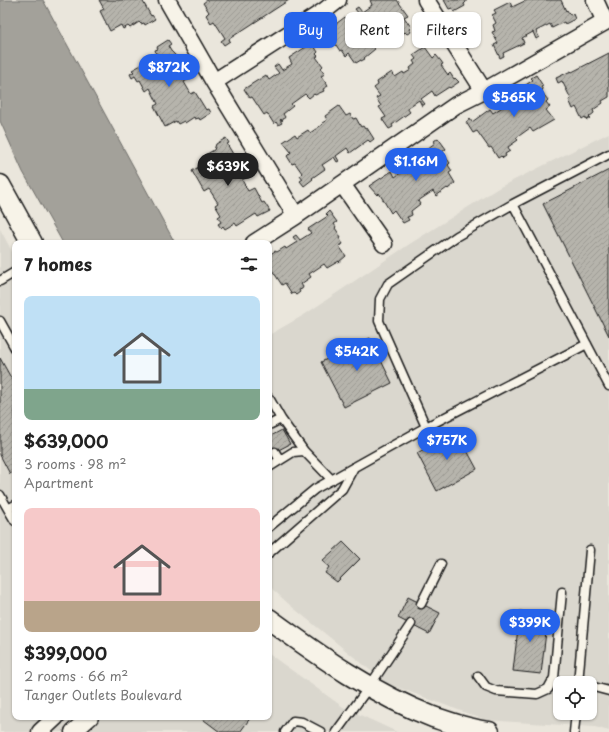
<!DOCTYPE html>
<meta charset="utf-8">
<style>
:root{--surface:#fff;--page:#f6f6f6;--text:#222;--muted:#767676;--accent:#2563eb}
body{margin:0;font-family:"Playpen Sans",sans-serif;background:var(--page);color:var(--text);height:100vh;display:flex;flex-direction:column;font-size:15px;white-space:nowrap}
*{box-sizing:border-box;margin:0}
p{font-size:13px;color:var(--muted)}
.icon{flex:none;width:22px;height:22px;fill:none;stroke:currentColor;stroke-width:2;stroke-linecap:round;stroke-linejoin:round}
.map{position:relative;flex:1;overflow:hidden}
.side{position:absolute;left:12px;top:240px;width:260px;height:480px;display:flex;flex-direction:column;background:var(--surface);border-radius:8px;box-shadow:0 1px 3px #0004}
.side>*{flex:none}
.top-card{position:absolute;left:284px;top:12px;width:265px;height:36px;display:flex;gap:8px}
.buttons{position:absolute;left:553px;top:676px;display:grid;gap:8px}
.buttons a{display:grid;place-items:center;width:44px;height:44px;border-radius:8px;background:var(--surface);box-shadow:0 1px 3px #0004;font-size:20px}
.price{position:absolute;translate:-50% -34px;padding:0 9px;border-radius:14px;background:var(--accent);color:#fff;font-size:13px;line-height:26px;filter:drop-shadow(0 1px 2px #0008)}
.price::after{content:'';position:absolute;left:50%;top:24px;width:12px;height:9px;margin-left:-6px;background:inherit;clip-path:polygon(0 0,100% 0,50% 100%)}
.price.on{background:#222;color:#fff}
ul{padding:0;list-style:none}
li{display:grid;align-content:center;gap:8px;height:212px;padding:0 12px}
li span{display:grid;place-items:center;height:124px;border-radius:8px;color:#555}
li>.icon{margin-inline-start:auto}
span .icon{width:72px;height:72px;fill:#fffc;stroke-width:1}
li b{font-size:17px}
h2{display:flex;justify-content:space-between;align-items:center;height:48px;padding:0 12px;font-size:17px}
.chip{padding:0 14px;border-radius:8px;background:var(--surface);box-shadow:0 1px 3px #0004;font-size:14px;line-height:36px}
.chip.on{background:var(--accent);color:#fff}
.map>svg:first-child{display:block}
.built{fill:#dad7ce;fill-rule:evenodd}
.water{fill:#a3a19a;stroke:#6d6c68}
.building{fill:url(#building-hatch);stroke:#1c1c1c}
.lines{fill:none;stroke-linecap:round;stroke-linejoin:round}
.service-casing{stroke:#1c1c1c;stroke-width:11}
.minor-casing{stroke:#1c1c1c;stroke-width:19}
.tertiary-casing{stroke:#1c1c1c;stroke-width:23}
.service{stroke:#f7f3e8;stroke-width:8}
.minor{stroke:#f7f3e8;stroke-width:16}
.tertiary{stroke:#f7f3e8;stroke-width:20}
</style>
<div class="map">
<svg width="609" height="732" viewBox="0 0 609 732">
<defs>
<pattern id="building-hatch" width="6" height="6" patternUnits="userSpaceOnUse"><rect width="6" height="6" fill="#b6b4ac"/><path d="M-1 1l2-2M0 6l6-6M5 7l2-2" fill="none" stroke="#9c9a93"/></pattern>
</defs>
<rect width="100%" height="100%" fill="#eae6dc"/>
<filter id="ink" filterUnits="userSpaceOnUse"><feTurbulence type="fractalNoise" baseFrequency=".025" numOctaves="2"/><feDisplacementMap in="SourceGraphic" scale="8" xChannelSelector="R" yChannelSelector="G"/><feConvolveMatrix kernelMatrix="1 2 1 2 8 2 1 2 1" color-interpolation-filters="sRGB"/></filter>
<g filter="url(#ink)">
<path class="built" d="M609,133V731L595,727L485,720L386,683L291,606L269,586V335L304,315L408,245L500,187ZM560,683H590V713H560Z
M0,229L15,257V717H269V654L343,707L397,732H0Z"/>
<path class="water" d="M0,0H43L175,243H63L23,172L0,121Z"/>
<path class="building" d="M99,0H142L151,16L152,15L155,19L145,25L144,23L141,24L139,22L130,28L128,26L123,29L121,25L110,31L100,11L104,9Z
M207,0H289L229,39L230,41L224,45L221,41L225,38L214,21L211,23L206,15L209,12L203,3Z
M370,0H397L408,15L404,17L411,27L409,29L411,32L407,34L405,32L402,35L399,31L389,38L387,36L372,46L375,49L364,58L365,59L361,61V60L356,63L349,53L346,56L342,50L340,51L332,39L328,41L321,31L325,28L328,30L345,17L348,21L359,14L355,9L358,7L362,12L372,5Z
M444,0H466V2L464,4L465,6L454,12L452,8L449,9Z
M527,0H561L566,11L567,10L570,15L573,14L575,19L565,24L564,22L552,28L550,24L536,31L539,37L536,39L533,32L522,38L524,43L503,53L504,56L500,58L494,45L498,43L492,32L495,31L493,25L496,23L492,15L496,13L494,10L510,2L512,7Z
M168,40L171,44L168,46L171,51L176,56L181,65L176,67L183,79L189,76L191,78L184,82L191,94L195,92L206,110L209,109L211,113L200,120L199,118L195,119L194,117L185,123L184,121L178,124L176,121L165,127L154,106L158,104L150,88L146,91L140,80L138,81L135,76L132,78L130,74L134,72L132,70L143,64L142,60L156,53L155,50L158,49L157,47Z
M312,43L318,52L316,54L318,56L316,57L323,66L321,68L325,74L321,76L328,86L323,89L324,91L315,95L314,94L309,98L305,94L291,104L293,106L283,114L285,117L282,121L281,119L280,120L282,123L278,125L276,122L274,124L267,113L264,115L252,97L250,98L244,89L266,75L269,80L279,73L274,67L278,64L282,70L292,64L289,58Z
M425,47L433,58L436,55L441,61L443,64L441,65L448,75L450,73L454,79L455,78L459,82L450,88L449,87L435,96L432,91L421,99L425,104L422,106L419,100L407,108L410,112L392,125L393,127L389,129L382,119L386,117L379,107L381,106L376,98L380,96L374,88L378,85L377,82L392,72L395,77L403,72L404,74L411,70L410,68L415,64L413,61L416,59L413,55Z
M609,53V97L602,101L603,103L593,110L594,113L589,117L590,118L587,120L585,117L582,119L576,107L573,109L569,100L571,99L562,81L558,83L556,78L571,71L572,72Z
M536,75L543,86L541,87L543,90L541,91L548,100L546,102L550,107L546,110L554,120L533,132L530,128L516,138L518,140L508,147L510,151L505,154L506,156L503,158L501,156L498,158L491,147L489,148L477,131L473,133L466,122L470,119L472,122L490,109L493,113L504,106L500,100L503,99L507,104L517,97L514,93L533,80L531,78Z
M339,106L346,116L350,114L353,119L356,118L361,127L363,126L365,129L367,128L374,139L370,142L368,140L350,153L347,148L336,156L339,161L337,162L334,157L322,165L325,169L312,178L313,179L304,186L300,181L303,179L300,175L302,173L295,163L292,164L287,156L291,152L283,142L295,134L297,137L308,130L310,133L323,124L322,123L327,120L325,116Z
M226,138L229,143L227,144L239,164L234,167L240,177L247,174L248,177L242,180L248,191L254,188L262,203L264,202L270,211L258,217L256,214L237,226L235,223L225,229L223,226L221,228L218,224L221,222L218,217L221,215L215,205L218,203L209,189L204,192L192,171L202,165L200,161L206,158L205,155L214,150L216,144Z
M438,138L446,149L442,152L450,163L448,165L452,171L449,173L455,183L448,189L447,188L436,196L433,191L418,201L420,204L411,211L412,215L408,217H407L409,220L403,223L394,210L391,213L379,193L377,195L369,186L392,171L395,177L406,169L402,164L405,162L408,167L420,160L417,156L435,143L434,141Z
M609,170V336L543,204Z
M329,211L337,222L334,224L336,227L335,228L341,237L339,238L343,244L339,246L346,256L339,262V261L327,268L324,264L309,274L311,277L301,284L303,287L302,289L299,290L300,292L296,295L294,293L292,294L285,283L282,285L270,267L269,268V255L275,251L277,252L285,247L286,249L297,242L293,237L296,235L300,240L311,233L308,229L328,216L326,214Z
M370,338L392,383L344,407L321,362Z
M0,358L15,385V470L10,474L0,455Z
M282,430L290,444L269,455V437Z
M457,432L477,469L437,491L417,453Z
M343,542L360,559L337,582L325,573L329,567L322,561Z
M408,597L440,613L429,634L398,618Z
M520,611L548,615L541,674L513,671Z
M200,717H251L240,732H220Z"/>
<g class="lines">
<g class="service-casing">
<path id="service" d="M513,204L609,386
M0,281L15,272
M0,321L15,348
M269,398L281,419
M269,425L281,419L304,451
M426,427L379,321L380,299L388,284L457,236L513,204L609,154
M275,452L280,460
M269,467L293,452L304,451L332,480
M0,495L8,509L15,505
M8,509L15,521
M269,527L315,489L426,427L587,344
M269,553L342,489L353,469
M421,604L441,564
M478,676L486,687L496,691L537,694L548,689L554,678L562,592
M578,683L590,550
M590,686L609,691
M285,732L293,721L302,722L321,732
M336,732L369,687L411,624
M574,732L576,713"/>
</g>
<g class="minor-casing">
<path id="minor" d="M167,0L214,82
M338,0L324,11L214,82L296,216L456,105L484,91
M426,0L484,91L605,22L595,0
M342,184L384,244
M254,243L296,216
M40,732L56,717
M73,732L90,717"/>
</g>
<g class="tertiary-casing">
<path id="tertiary" d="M0,185L32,243
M269,619C321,657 373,694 433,717C451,723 469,730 489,732"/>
</g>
<use href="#service" class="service"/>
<use href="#minor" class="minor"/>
<use href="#tertiary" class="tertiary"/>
</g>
</g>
</svg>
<div class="buttons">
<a><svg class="icon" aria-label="locate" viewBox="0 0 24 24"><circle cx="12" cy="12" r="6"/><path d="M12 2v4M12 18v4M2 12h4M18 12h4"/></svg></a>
</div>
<b class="price" style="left:169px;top:88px">$872K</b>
<b class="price" style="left:514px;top:118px">$565K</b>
<b class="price" style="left:416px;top:182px">$1.16M</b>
<b class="price on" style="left:228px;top:187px">$639K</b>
<b class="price" style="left:357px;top:372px">$542K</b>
<b class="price" style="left:447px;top:461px">$757K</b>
<b class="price" style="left:530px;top:643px">$399K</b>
<div class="top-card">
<a class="chip on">Buy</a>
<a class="chip">Rent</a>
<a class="chip">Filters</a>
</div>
<section class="side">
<h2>7 homes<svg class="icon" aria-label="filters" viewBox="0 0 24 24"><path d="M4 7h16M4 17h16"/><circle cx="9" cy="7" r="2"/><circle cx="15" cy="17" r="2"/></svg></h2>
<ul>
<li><span style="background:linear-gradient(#bfe0f5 75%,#7fa58c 0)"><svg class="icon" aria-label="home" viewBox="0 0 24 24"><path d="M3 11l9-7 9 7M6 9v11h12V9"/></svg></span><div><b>$639,000</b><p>3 rooms · 98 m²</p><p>Apartment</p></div></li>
<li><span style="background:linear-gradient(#f6c9c9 75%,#b9a48a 0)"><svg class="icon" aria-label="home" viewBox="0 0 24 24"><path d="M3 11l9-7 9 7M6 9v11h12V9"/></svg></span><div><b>$399,000</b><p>2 rooms · 66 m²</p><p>Tanger Outlets Boulevard</p></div></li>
</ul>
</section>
</div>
